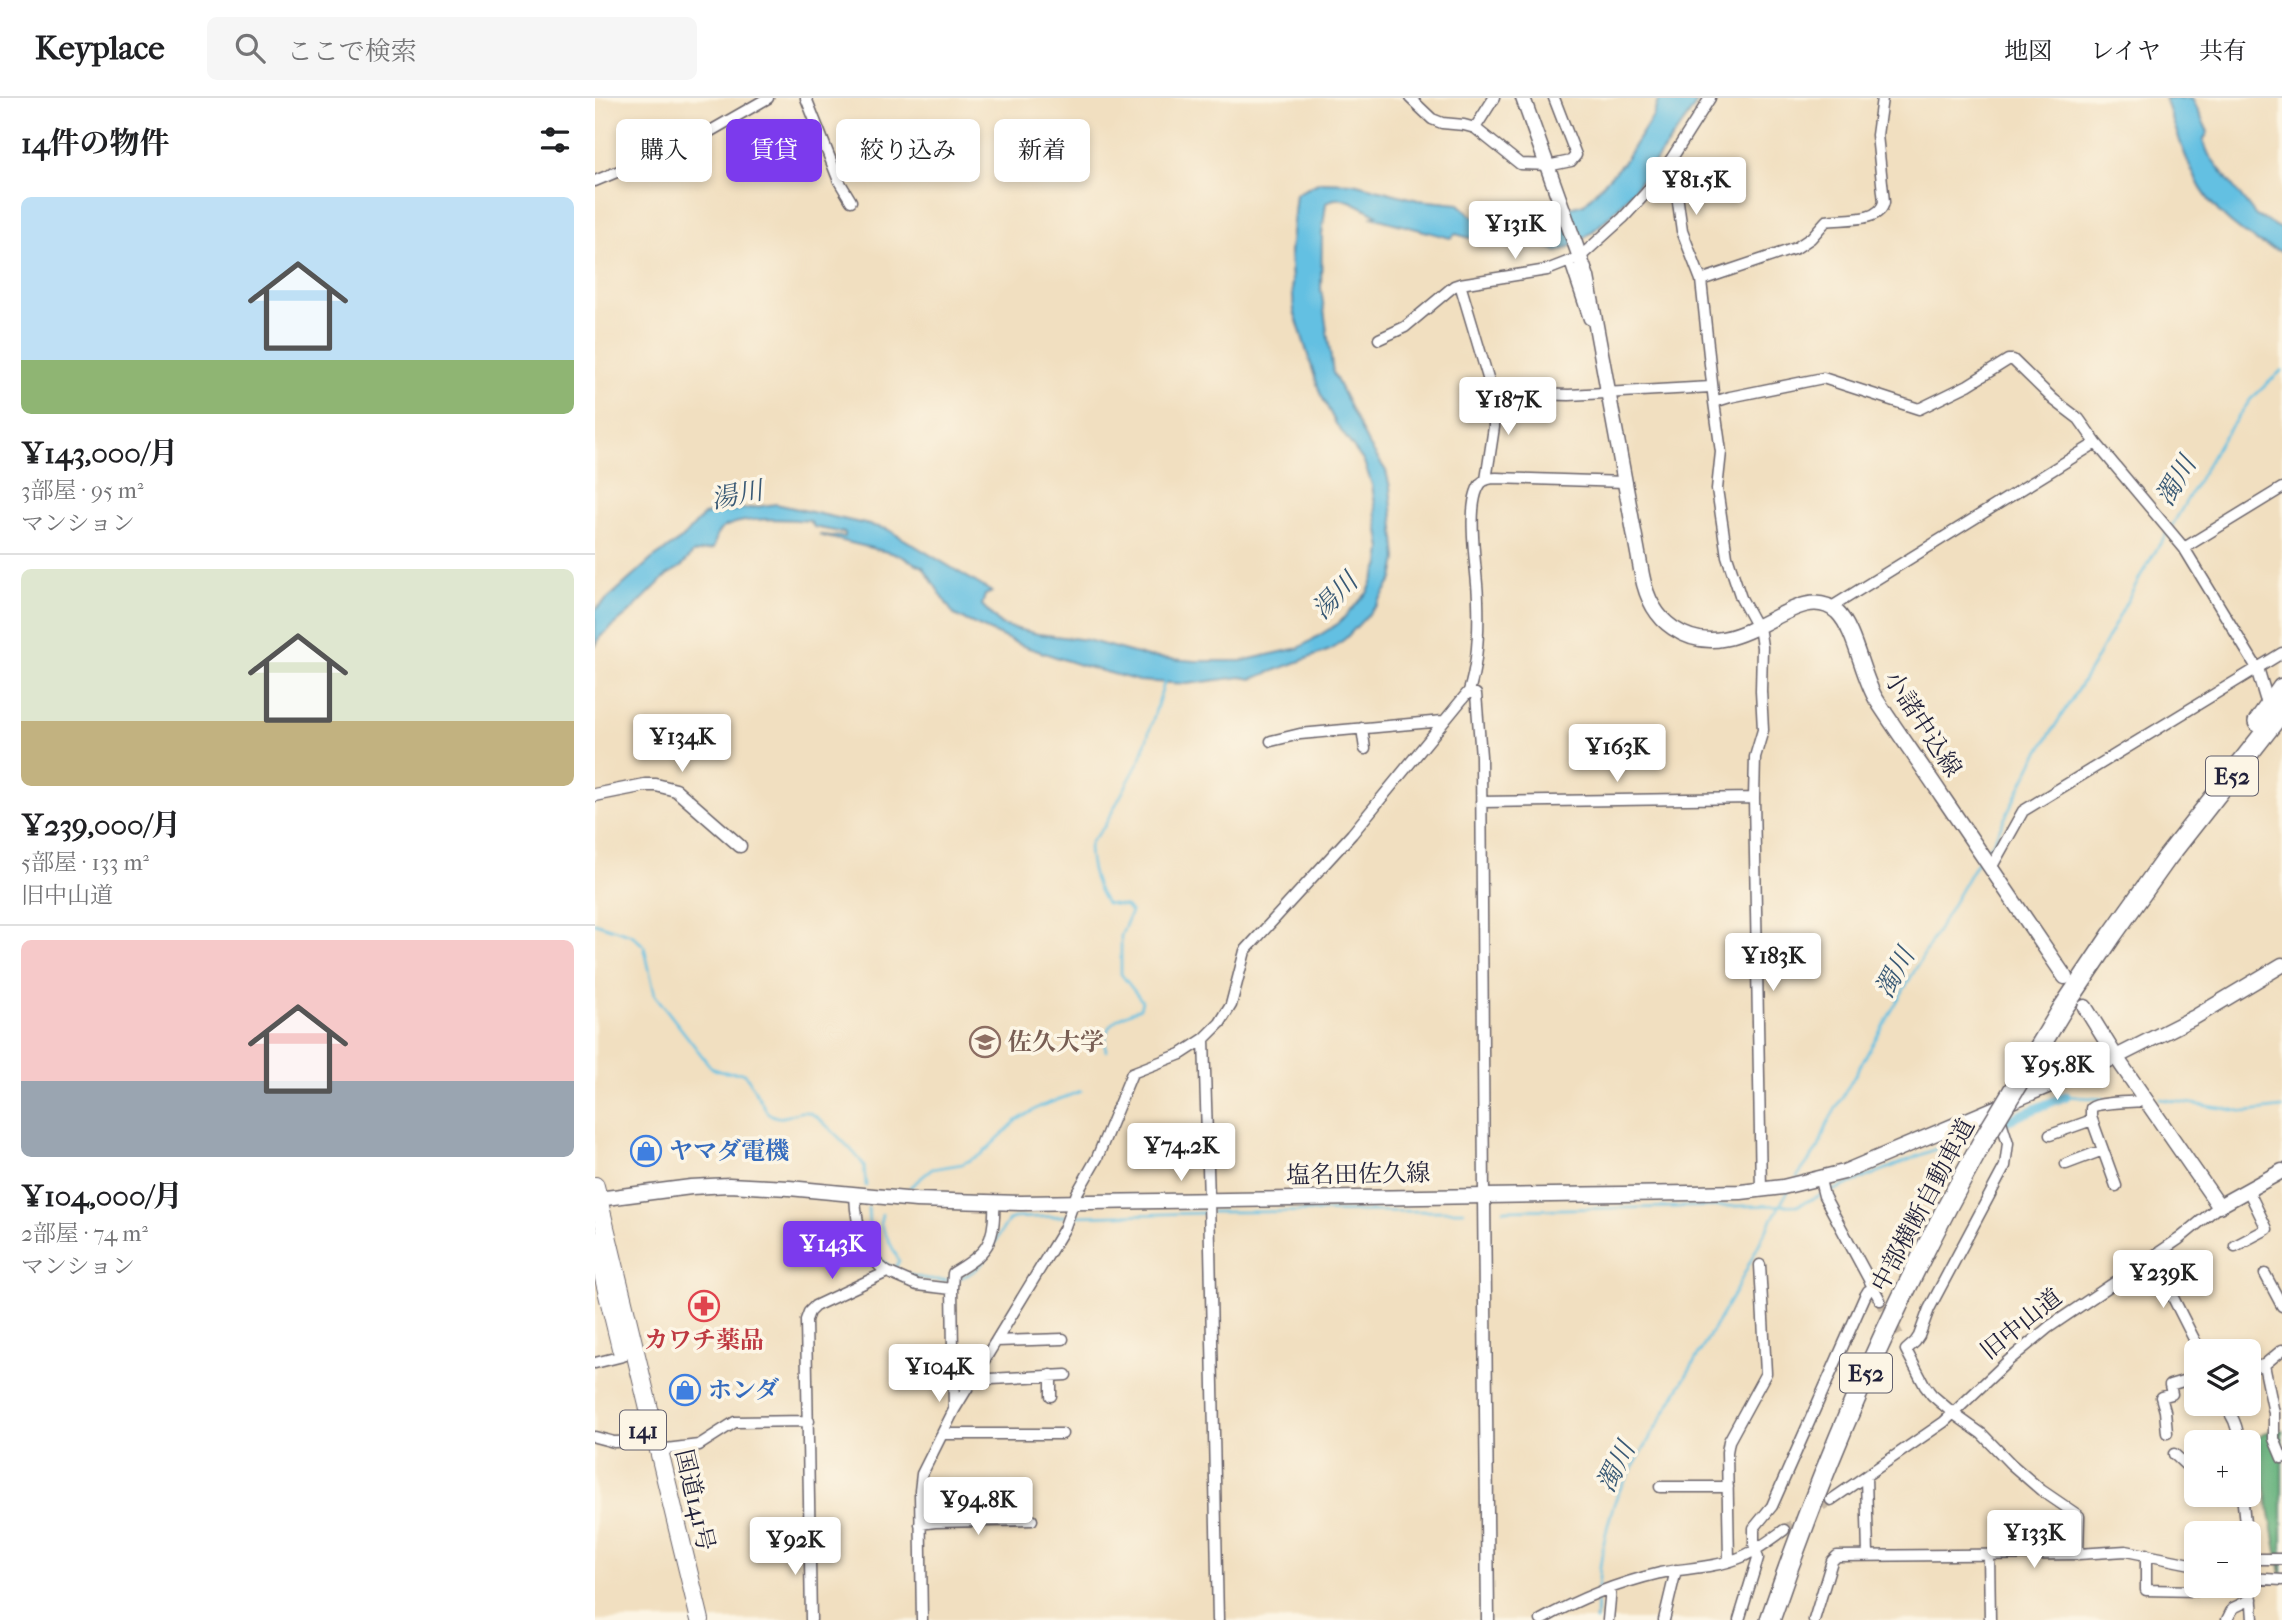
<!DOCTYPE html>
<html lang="ja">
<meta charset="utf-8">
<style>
:root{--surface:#fff;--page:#f6f6f6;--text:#202124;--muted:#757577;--line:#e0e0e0;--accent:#7c3aed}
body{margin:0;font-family:"IM FELL French Canon","Noto Serif JP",serif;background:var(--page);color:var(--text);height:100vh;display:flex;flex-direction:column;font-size:26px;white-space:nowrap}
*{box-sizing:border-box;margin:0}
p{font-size:23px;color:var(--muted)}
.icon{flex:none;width:38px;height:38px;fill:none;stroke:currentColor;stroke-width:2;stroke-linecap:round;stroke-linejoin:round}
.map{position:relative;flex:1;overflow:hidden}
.sheet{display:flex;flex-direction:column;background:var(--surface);width:595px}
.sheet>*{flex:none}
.banner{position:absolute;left:21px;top:21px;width:665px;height:63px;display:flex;gap:14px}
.controls{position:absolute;left:1589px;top:1241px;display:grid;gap:14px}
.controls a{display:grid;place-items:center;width:77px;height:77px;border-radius:10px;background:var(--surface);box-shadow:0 4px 10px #0003;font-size:35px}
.price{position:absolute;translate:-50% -60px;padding:0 16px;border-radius:7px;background:#fff;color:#222;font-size:23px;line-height:46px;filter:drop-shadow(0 2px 4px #0008)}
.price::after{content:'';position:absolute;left:50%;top:42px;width:21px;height:16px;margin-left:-10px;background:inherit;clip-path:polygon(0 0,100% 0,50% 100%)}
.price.on{background:var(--accent);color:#fff}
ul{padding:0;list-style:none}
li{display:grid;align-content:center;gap:14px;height:371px;padding:0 21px}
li+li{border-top:2px solid var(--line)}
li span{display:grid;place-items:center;height:217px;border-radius:10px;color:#555}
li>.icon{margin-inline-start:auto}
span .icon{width:126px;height:126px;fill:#fffc;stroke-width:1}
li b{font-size:30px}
h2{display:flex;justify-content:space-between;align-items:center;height:84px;padding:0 21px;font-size:30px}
.tag{padding:0 24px;border-radius:10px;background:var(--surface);box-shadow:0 4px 10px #0003;font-size:24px;line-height:63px}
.tag.on{background:var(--accent);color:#fff}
header{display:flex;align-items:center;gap:42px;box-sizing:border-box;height:98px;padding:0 35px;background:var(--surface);border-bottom:2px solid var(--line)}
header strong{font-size:33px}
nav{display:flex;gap:38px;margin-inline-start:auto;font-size:24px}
.search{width:490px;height:63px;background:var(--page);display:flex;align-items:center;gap:18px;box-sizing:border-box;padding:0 24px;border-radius:10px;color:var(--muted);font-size:26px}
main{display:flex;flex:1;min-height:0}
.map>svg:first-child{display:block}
.forest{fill:#63b17c;stroke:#426a5c;stroke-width:2}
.water{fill:#64c0e2;stroke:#43718e;stroke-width:2}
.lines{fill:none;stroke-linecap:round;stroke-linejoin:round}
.stream{stroke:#64c0e2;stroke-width:2.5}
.canal{stroke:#64c0e2;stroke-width:9}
.minor-tunnel{stroke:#c8b9a5;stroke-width:10;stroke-dasharray:10 5;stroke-linecap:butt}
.minor-casing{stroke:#6a646a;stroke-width:13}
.tertiary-casing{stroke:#6a646a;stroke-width:15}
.secondary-casing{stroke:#6a646a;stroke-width:17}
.trunk-casing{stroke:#6a646a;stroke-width:20}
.motorway-casing{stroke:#6a646a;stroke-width:22}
.minor{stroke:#fff;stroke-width:10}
.tertiary{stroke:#fff;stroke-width:12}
.secondary{stroke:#fff;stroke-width:14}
.trunk{stroke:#fff;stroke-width:18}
.motorway{stroke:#fff;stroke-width:19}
.motorway-bridge-casing{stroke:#6a646a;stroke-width:22;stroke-linecap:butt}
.motorway-bridge{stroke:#fff;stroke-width:19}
.labels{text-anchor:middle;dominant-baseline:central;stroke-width:7;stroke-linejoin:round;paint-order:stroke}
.shield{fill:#fcf5e5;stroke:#63616e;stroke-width:2}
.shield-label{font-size:23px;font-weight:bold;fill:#22223b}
.street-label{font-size:24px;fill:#22223b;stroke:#fcf5e5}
.education-label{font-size:24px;font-weight:bold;fill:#785e54;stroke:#fcf5e5;text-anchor:start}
.shop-label{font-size:24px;font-weight:bold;fill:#366cbe;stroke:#fcf5e5;text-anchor:start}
.health-label{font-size:24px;font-weight:bold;fill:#be3a42;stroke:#fcf5e5}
.water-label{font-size:26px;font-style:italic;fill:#395975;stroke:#fcf5e5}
</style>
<header>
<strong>Keyplace</strong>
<div class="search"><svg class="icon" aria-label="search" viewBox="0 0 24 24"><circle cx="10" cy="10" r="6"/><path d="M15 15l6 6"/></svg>ここで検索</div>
<nav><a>地図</a><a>レイヤ</a><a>共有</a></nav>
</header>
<main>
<section class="sheet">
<h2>14件の物件<svg class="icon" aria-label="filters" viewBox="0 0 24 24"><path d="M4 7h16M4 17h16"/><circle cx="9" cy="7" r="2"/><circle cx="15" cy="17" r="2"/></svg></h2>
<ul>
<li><span style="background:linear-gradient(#bfe0f5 75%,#8fb573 0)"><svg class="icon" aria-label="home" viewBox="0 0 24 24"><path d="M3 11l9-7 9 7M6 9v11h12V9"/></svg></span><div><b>¥143,000/月</b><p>3部屋 · 95 m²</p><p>マンション</p></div></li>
<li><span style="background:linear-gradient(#dfe7d0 70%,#c2b280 0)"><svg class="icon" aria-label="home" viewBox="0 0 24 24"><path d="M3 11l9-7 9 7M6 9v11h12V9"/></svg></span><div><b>¥239,000/月</b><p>5部屋 · 133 m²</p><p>旧中山道</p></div></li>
<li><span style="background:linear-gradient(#f6c9c9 65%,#9aa5b1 0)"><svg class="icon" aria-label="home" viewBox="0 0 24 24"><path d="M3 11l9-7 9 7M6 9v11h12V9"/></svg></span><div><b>¥104,000/月</b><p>2部屋 · 74 m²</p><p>マンション</p></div></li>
</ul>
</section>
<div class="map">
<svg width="1687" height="1522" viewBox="0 0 1687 1522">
<rect width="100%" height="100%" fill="#fcf5e5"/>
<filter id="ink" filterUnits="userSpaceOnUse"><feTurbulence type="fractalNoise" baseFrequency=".0143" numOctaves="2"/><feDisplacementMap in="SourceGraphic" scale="14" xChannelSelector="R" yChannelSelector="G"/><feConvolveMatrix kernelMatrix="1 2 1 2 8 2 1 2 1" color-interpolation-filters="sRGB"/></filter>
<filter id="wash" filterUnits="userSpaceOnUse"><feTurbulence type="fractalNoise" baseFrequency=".00686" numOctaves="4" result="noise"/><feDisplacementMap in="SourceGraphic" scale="28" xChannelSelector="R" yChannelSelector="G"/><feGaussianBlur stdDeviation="1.57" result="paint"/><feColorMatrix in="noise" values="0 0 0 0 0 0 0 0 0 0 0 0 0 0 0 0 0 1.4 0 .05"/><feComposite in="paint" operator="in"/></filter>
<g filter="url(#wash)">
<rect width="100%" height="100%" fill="#f1dfc0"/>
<path class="forest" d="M1687,1332V1481L1664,1355L1663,1340L1672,1334Z"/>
<path class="water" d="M1064,0H1104C1098,13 1088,25 1080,36C1053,74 1008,139 962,154L945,145L882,142L861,136L855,140L777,119L782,117C767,110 747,93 731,105L727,136L726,191L738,275L772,344L791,373L795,389L802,461L798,481L781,508L751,540L735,552L657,581L646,579L592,586L544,583L485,567L428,548L359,517L328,469L304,457L224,437L250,439V435L219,429L215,423C196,421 134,417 123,435C121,439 120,446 118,451L98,455L86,469L72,477L34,515L5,539L0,549V512L57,461L88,440L109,417L181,406L292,431L397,494L390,497L387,507L406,527L443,536L492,542L553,559L600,563H646L704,550L744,525L773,494L785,466L787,451L777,387L769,364L741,326L725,295L699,213L695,154L701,96L725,84L758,85L823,102L864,106L882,122L898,127L928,122L989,106L1028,65L1058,18Z
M1570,0H1597L1613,34L1608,43L1614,57L1661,118L1687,131V154C1650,142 1615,113 1599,77C1587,53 1579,26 1570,0Z"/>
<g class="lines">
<path class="stream" d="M1577,428L1625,344L1656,301L1687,272
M1391,752L1397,746L1439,662L1499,565L1546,477L1571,436
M0,825L37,837L49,848L60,897L115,968C125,977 136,973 150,975L172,1014C190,1028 199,1009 215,1015C225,1019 258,1053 265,1062L269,1068L271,1088
M511,953C507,924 522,921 545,910L547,903L526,876V838L536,814L530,808L511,805C500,789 495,769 494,750L495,745L509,729L546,660L570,582
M1471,998L1509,1001
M1565,1001L1652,1014L1687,1010
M1202,1079L1224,1049L1232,1026L1384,760
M315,1089L337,1071L367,1066L387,1056L421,1023L444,1009L486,993
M1232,1095L1385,1033
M273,1110C274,1122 274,1136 277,1148C287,1174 328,1183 353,1182
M909,1112L1204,1107L1226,1097
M617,1114L869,1113
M287,1116L285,1125L304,1163L300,1170
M477,1118L610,1115
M360,1181C395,1173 396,1145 414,1122L419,1120L470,1118
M1003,1491C1005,1458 1011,1426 1023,1395L1141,1192L1170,1134L1193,1093
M1001,1522L1002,1497"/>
<path class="canal" d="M1409,1024L1471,998"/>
</g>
</g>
<g filter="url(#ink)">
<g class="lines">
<path class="minor-tunnel" d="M1285,1202L1306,1241
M1189,1432L1236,1402"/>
<g class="minor-casing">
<path id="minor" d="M211,0L244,83L256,103
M815,0L837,21L847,25L869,27L880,30L925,66L957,67L976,63L981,57L959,0
M880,30L899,0
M1077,60L1087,133L1106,182L1119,304L1135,299L1228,280L1324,311L1373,287L1413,262H1418L1459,302L1484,321L1501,345L1589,450L1662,570
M0,83L36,68L79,54L173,0
M975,164L994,221
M1106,182L1201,150L1216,140L1231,123C1248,120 1285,125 1289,104L1282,37L1287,0
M865,186L952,172L985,159L1028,120L1051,95L1077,60L1115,0
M784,241L810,229L859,188L865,186L899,300V329L891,382
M899,300L934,296L974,297L1116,289
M1119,304L1126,354L1122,391L1132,458L1146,500L1165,535L1167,549L1166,593L1168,632L1160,659L1159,700L1166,1092
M1589,450L1687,390
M1235,510L1501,345
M874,593L881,596L886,658L889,1097
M767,630L770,651
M676,643L705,636L848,623
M886,704L1159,700
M1396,770L1428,713L1687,555
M609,941L614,1102L623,1522
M1404,1017L1413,1045L1410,1068L1334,1211L1324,1238L1320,1244L1311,1252L1330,1288L1337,1297L1359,1316L1387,1336L1416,1366L1446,1392L1484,1418L1483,1456
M1455,1037L1497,1022
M1471,1066L1508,1052
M1225,1082L1229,1098L1285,1202
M1521,1088L1496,1019V1010C1503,1004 1540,1004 1552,1003
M260,1097C261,1126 267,1157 292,1174
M1640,1148L1672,1131L1653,1092
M1558,1160L1605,1253
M1670,1176L1687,1208
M357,1191L358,1175C391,1156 401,1145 399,1104
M401,1243L468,1241
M0,1265L28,1258
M1669,1267L1679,1315V1341L1687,1360
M1654,1270L1669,1267L1687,1252
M377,1282L471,1277
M456,1298V1277
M1628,1306C1638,1317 1643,1328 1644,1344
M1572,1335L1570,1313L1566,1299L1577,1296L1575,1287L1601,1279
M347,1336H467
M0,1339L19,1344L51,1343
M63,1352L104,1347L140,1324L214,1323
M1579,1356L1595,1371H1601
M1271,1378L1273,1457
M1065,1389H1133
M1647,1396L1651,1435
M1236,1402L1349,1324L1413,1263L1454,1229L1584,1141L1624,1108
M325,1426L340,1424L437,1422
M1551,1456V1492L1602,1493V1488
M1394,1457L1395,1522
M1654,1459L1658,1522
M1654,1461H1687
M1134,1463L1132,1354L1134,1343L1171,1275L1165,1167
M1654,1480L1687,1482
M216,1522L211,1222L214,1214L220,1208L292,1174L322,1187L357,1191L359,1312
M327,1522L325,1393L327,1376L359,1312L469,1131L482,1095L502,1060L537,975L586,956L609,941L625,925L636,907L650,853L757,736L874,593C883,565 884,532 883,503C883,475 869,407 886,385C890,381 895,380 901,380L1030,384
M946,1522C983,1501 1023,1485 1065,1475C1091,1470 1119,1470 1144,1460C1160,1454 1175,1442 1189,1432
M1013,1522L1016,1490
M1069,1522L1081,1472
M1144,1522L1163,1460L1159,1446V1430L1177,1408L1270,1198L1273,1193L1279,1190
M1219,1522L1237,1463L1242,1458L1483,1456L1531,1453L1601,1467
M1632,1522L1638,1510L1657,1501"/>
</g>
<g class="tertiary-casing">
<path id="tertiary" d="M1662,570L1671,600
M0,697L50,687H61L81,692L145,748
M889,1097L893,1522"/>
</g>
<g class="secondary-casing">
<path id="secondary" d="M928,0L992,179L1047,477C1051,498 1060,518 1078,530C1144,575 1201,477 1242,514C1260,531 1267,578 1281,601C1302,634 1326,666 1347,698C1388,758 1429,818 1470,879
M1490,909L1521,959L1624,1108L1687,1073
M3,1101L96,1089L134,1087L194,1090L321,1102L426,1105L1096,1095L1146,1094L1188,1089L1249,1074L1521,959L1600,919L1687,867"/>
</g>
<g class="trunk-casing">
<path id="trunk" d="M0,1088L105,1522
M0,1143L26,1250"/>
</g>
<g class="motorway-casing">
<path id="motorway" d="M1663,624L1687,590
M1430,973L1468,910L1517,837L1571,761L1687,613
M1175,1522C1232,1354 1304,1193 1390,1039"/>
</g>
<use href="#minor" class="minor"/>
<use href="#tertiary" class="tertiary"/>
<use href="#secondary" class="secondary"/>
<use href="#trunk" class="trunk"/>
<use href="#motorway" class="motorway"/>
<g class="motorway-bridge-casing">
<path id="motorway-bridge" d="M1390,1039L1430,973"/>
</g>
<use href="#motorway-bridge" class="motorway-bridge"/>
</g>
</g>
<defs>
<g id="university-ring" transform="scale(1.575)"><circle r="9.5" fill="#fcf5e5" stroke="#8d6e63" stroke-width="1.5"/><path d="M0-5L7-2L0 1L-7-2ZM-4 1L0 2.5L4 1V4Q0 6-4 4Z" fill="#8d6e63"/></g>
<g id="shop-ring" transform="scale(1.575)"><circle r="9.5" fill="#fcf5e5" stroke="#3f7fe0" stroke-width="1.5"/><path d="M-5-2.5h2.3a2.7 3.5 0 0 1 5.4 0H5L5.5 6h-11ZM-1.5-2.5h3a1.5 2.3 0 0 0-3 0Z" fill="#3f7fe0"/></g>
<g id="pharmacy-ring" transform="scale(1.575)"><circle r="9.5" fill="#fcf5e5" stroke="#e0444e" stroke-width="1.5"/><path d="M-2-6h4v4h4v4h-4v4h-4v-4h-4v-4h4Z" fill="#e0444e"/></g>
</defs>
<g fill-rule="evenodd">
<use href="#university-ring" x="390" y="944"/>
<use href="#shop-ring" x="51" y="1053"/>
<use href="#pharmacy-ring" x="109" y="1208"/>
<use href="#shop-ring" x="90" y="1292"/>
</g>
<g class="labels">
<g class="shield">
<rect x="1611" y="658.5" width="52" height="39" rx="5"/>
<rect x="1245" y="1255.5" width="52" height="39" rx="5"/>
<rect x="25" y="1312.5" width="46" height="39" rx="5"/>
</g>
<g class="shield-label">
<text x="1637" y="678">E52</text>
<text x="1271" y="1275">E52</text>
<text x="48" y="1332">141</text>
</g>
<g class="street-label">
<text transform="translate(1328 626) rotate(57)">小諸中込線</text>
<text transform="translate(763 1076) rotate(-1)">塩名田佐久線</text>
<text transform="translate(1328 1107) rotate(-62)">中部横断自動車道</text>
<text transform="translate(1426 1226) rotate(-39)">旧中山道</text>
<text transform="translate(100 1402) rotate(77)">国道141号</text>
</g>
<g class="education-label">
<text x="413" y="944">佐久大学</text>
</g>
<g class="shop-label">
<text x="74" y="1053">ヤマダ電機</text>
<text x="113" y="1292">ホンダ</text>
</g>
<g class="health-label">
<text x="109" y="1242">カワチ薬品</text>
</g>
<g class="water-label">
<text transform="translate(1581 383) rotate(-59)">濁川</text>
<text transform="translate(142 397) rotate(-11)">湯川</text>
<text transform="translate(740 498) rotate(-46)">湯川</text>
<text transform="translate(1300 875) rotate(-61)">濁川</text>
<text transform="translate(1021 1369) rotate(-63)">濁川</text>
</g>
</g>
</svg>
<div class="controls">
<a><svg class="icon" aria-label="layers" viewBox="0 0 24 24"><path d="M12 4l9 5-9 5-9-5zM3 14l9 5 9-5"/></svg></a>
<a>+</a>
<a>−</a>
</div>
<b class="price" style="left:1101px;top:119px">¥81.5K</b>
<b class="price" style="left:920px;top:163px">¥131K</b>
<b class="price" style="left:913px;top:339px">¥187K</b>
<b class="price" style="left:87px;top:676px">¥134K</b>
<b class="price" style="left:1022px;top:686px">¥163K</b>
<b class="price" style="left:1178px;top:895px">¥183K</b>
<b class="price" style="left:1462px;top:1004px">¥95.8K</b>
<b class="price" style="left:586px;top:1085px">¥74.2K</b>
<b class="price on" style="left:237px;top:1183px">¥143K</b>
<b class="price" style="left:1568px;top:1212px">¥239K</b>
<b class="price" style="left:344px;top:1306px">¥104K</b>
<b class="price" style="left:383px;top:1439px">¥94.8K</b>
<b class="price" style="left:1439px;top:1472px">¥133K</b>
<b class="price" style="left:200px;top:1479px">¥92K</b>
<div class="banner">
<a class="tag">購入</a>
<a class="tag on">賃貸</a>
<a class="tag">絞り込み</a>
<a class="tag">新着</a>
</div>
</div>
</main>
